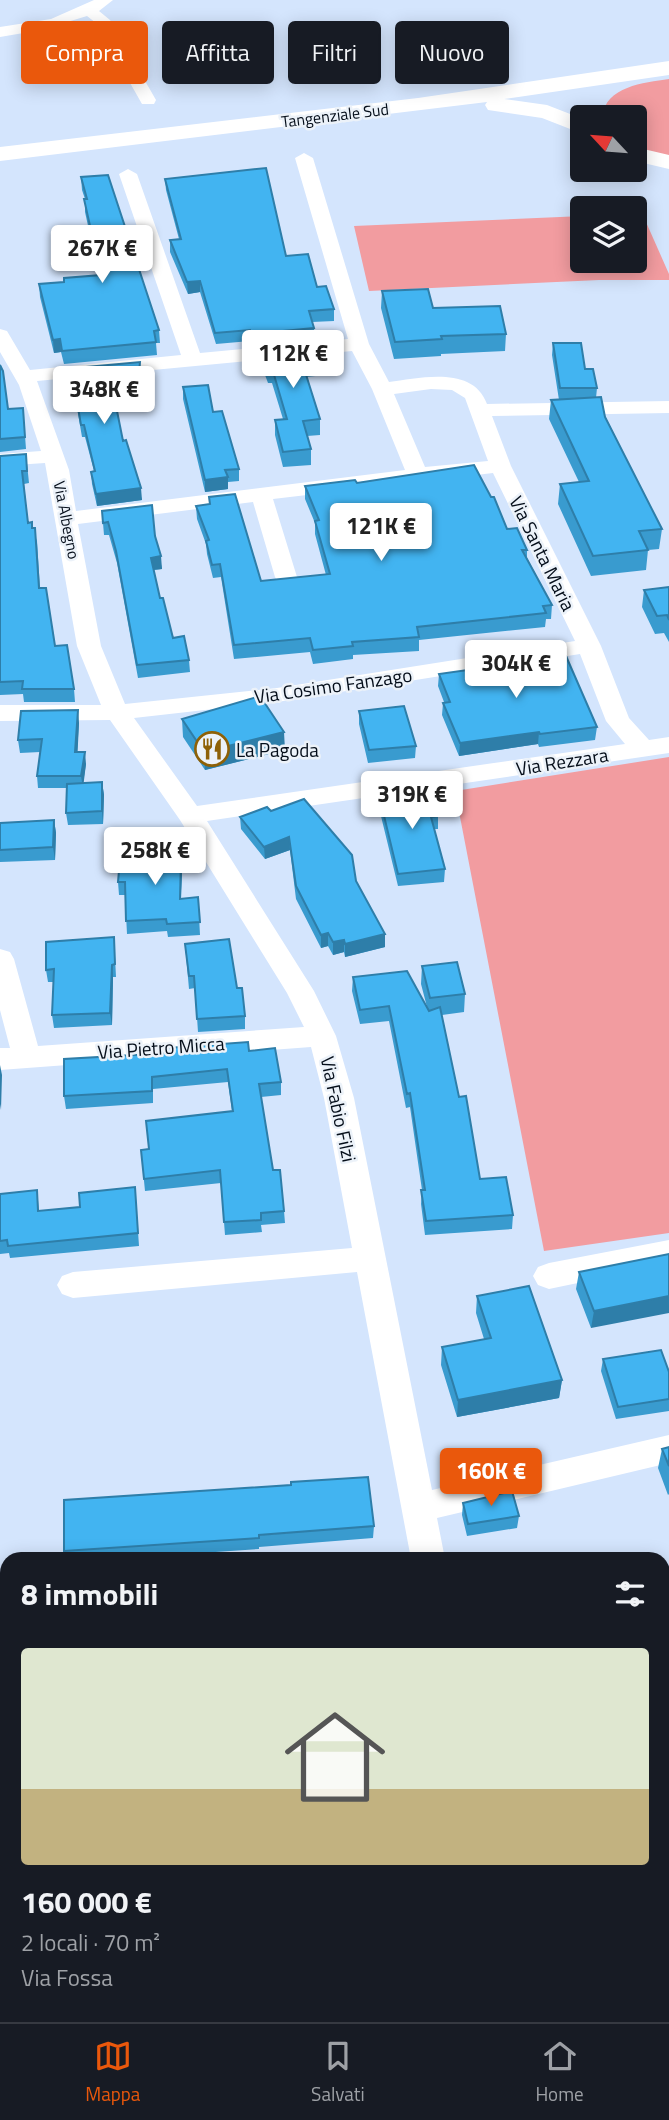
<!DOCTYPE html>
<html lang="it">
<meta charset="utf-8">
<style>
:root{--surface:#171b24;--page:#242831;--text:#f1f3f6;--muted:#9ea1a6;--line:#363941;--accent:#ea580c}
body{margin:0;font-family:"Titillium Web",sans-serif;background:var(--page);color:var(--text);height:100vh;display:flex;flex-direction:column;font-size:26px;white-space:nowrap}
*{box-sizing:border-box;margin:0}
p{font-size:23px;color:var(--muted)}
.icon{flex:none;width:38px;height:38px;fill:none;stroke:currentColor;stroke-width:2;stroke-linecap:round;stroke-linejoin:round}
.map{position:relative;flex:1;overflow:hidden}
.panel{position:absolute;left:0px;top:1552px;width:670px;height:471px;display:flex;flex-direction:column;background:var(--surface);border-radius:21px 21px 0 0;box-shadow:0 4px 18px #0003}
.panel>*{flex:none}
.banner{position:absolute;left:21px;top:21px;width:628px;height:63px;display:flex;gap:14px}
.needle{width:46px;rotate:296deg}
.buttons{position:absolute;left:570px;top:105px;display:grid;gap:14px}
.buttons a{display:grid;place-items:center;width:77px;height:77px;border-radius:7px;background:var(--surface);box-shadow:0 4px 18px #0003;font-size:35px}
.price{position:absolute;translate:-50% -60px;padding:0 16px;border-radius:7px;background:#fff;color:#222;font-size:23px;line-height:46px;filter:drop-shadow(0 2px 4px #0008)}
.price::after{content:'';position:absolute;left:50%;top:42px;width:21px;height:16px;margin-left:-10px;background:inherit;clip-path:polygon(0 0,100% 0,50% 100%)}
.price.selected{background:var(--accent);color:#fff}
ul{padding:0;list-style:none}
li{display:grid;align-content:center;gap:14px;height:371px;padding:0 21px}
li+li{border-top:2px solid var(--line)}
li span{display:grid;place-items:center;height:217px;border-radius:7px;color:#555}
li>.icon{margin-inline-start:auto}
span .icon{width:126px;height:126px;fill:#fffc;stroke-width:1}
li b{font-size:30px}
h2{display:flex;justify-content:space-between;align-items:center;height:84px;padding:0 21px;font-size:30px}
.pill{padding:0 24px;border-radius:7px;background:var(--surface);box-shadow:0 4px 18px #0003;font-size:24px;line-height:63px}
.pill.selected{background:var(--accent);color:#fff}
.tab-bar{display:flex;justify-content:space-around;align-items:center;height:98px;border-top:2px solid var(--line);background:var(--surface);font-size:19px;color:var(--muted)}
.tab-bar a{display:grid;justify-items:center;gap:4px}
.tab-bar .selected{color:var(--accent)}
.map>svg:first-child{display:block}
.green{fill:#f29ca0}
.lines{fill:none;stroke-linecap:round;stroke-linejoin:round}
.stream{stroke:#599144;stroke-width:10}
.minor{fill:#fff;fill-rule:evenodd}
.highway{fill:#fff;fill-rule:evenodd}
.wall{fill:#399bcf}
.shaded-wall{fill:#2e7ea9}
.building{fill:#42b4f1;stroke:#2e7ea9;stroke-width:2}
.labels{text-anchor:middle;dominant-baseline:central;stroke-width:5;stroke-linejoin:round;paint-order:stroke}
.far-street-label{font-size:16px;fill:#040d19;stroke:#ecf2f9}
.street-label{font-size:19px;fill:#040d19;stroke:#ecf2f9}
.poi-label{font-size:19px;fill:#040d19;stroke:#ecf2f9;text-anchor:start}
</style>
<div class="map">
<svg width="669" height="2022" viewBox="0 0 669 2022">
<rect width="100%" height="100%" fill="#d4e5fd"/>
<path class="green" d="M669,79V156L635,148V117H602C606,86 643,83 669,79Z
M635,213H642L669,274V280H599L369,291L354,226L583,216V261H635Z
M669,757V1233L544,1251L455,791Z"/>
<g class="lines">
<path class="stream" d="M0,1784H7"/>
<path class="minor" d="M94,0H113L99,11L110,20L156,100L154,104H142L96,23L87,16L41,30L0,37V27L51,19Z
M304,153L313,158L369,344L389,382C420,378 473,365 487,404L669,401V413L492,416L511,466L601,646L629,718L649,740L669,737V753L207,821L314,991L336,1036L354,1098L432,1490L669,1435V1463L437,1518L445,1559H411L357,1272L73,1298L62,1294L57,1285L62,1276L73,1272L352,1248L324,1098L311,1047L0,1070V1048H10L0,1010V949L10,952L14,959L38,1046L304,1027L287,993L180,820L110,720L0,721V705H101L77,646L45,463L0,466V454L41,451L19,385L0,352V329L7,331L30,370L181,355L119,174L128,169L137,174L200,353L348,339L295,158ZM352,351L372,389L405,470L76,511L69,470L37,381ZM431,389L452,390L465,398L488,461L425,467L394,394ZM493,473L575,641L277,688L125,704L101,646L78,524L253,502L275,577L278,582H294L297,577L273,499ZM580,654L606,721L625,744L197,806L134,718L277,702Z
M669,1240V1264L549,1289L538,1285L533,1276L538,1267L549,1263Z
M663,1747H669V1783H663Z
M470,2016H510L511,2022H471Z"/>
<path class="highway" d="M669,61V75L504,99L547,105L583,119V134L542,118L488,110L485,105L487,102L0,161V147L418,98Z
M635,147L669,155V169L635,161Z"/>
</g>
<path class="wall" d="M81,177L159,330L160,343H156L157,355L64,364L61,352L54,353L40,297L39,284L64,282L99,276L85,212V199L82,190Z
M165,179L286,256L317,287L334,309V321L312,322L314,328V340L252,345L250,341L216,344L200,292L188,294L170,252V240L179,239L166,190Z
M382,291L433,308L506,334L505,351L441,354V356L394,359L381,308Z
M553,343L585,369L597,388L596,398L662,529L659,549L648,550L646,570L591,576L558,504L560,484L579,482L549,419L551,400H559L552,355Z
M256,348L325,360V375L306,377L320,419V435L307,436L311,449V465L283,467L275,435V420L283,419L272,383H268L265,375H260L257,363Z
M0,365L8,409L23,408L26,449L0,452Z
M65,369L141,374L140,385L112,387L123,441L142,500L97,506L92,484L91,472L94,471L85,437H82L75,396L69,397Z
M183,387L213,412L239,469V481L228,482V489L205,492L183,399Z
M26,454L29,483L24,484L28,523L32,528L37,541L40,588L55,646L74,689L75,702H24L23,694L0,695V456Z
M357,483L507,529L527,550V558L552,605L551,619H546L545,627L419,640V651L353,655V659L313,664L310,652L234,659L221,577L213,578L207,554L206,544L197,519L196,506L209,504V497L261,581L326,575L315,534V523L305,499V486Z
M102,511L155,536L162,569L154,570L160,598L173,638L189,660L190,672L138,678L117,563L109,535H104Z
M669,587V642L664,633L655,634L642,607L644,590Z
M439,674L597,727L595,740L539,747L538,744L459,756L442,715L443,703L444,702L438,686Z
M359,711L416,746L415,758L368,763L359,724Z
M182,719L285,750L205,770L183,737Z
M79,723L77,752L86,764L83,783L102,782L104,795L103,824L68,825L66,813L67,788H38L37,776L40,752L20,753L18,740Z
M379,795L438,816V829H434L445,869L444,882L398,886L379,808Z
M271,811L356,881L385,947L345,957L344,952L333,955L328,946L321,948L296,899L290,850L265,859L241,829L240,817Z
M54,820L56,833L55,860L0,862V823Z
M171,847L172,858H181L182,870L181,899L198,897L200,935L168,937L167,931L127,934L125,895H119L118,882Z
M114,937L116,977H113L112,1025L54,1028L52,1015L54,982H48L46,970Z
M185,944L237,988L245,1016V1029L198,1032L195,988L189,989Z
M422,966L465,994L464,1012L442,1015L459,1097L480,1179L513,1215L512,1229L425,1235L421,1204L422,1190L410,1107L406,1108L389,1021L360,1024L352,991L353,977L427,1007L421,984Z
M249,1051L281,1082V1095L261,1097L273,1170L284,1211L285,1223L261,1225L262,1232L225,1235L221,1183L145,1191L141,1150L149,1149L232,1111L228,1082L153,1089V1103L66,1109L64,1096Z
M135,1187L139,1246L10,1258L9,1253L0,1254V1194L37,1190L39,1211L80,1207Z
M669,1254L591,1328L576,1289L579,1272Z
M477,1296L562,1380L559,1398L457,1417L441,1365L442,1347L484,1339L476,1313Z
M603,1359L669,1372V1411L616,1419L601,1371Z
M669,1447V1494L668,1495L658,1468L662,1449Z
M463,1503L519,1516L517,1528L467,1536L462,1515Z
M374,1526L373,1538L259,1547V1549L113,1559H65L64,1551Z
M663,1569L669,1589V1636L663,1637Z
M669,1766V1860H663V1767Z
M582,2016H663L669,2022H583Z"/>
<path class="shaded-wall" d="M200,281V292L188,294L187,282Z
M60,339L61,352L54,353L53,340Z
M140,362L141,374L140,385L139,373Z
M228,477V489L205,492V480Z
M141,488L142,500L97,506L96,494Z
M161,556L162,569L152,570L151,558Z
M78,710L79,723L77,764L75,752Z
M284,732L285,750L205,770L204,752Z
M539,732L538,744L459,756L460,743Z
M85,752L86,764L83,788L81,776Z
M102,782L104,795L103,824L102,811Z
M54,820L56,833L55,860L53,847Z
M289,837L290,850L265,859L264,847Z
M181,858L182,870L180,911V899Z
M328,933V946L321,948V935Z
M385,934V947L345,957V944Z
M344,940V952L333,955V942Z
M112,965L113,977L112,1025L110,1013Z
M0,1065L2,1075L1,1110L0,1104Z
M669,1296V1313L591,1328L594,1311Z
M562,1380L559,1398L457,1417L458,1400Z"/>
<path class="building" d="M266,168L286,256L308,254L317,287L326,286L334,309L309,311L314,328L251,334L250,330L215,333L200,281L187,282L170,240L181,239L165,179Z
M108,175L159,330L154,331L156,342L62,351L60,339L53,340L39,284L64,282V278L101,275L84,199H87L81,177Z
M428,289L433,308L500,306L506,334L441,336L442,339L395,342L382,291Z
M319,342L325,360L302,362L320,419L303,421L311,449L283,452L275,420L287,419L272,368H268L265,360H260L256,348Z
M553,343H581L585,369H593L597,388H560Z
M140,362L139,373L110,376L123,441L126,440L141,488L96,494L91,472L95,471L84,425H81L74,384L68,385L65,369Z
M0,365L3,371L8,409L23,408L25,437L0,439Z
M208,385L213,412L222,411L239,469L225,470L228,477L205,480L183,387Z
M601,397L605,417L662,529L639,531L648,550L593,556L560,484L589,481L551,400Z
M26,454L27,471H22L28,523L32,522V528H35L39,588H46L55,646L67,645L74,689H22L23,681L0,682V456Z
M474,465L491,497H494L507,529L517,528L527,550H522L552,605L543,606L546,613L417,627L419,637L352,642L353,646L313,650L310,638L234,645L220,564L212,565L206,541L209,540L196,506L210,504L209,497L235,494L261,581L330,574L315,521L319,520L305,486L355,480L357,483Z
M152,505L155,536L161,556L151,558L160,598H163L173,638L184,636L189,660L137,665L116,551L108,522L103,523L102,511Z
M669,587V620L667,615L657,616L644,590Z
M566,656L597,727L540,734L539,732L460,743L443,703L450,702L439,674Z
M260,696L284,732L204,752L182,719Z
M404,706L416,746L369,750L359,711Z
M78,710L75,752H85L81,776H37L42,739L18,740L21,711Z
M102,782V811L66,813L67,784Z
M431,790L438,816L431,817L445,869L398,874L379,795Z
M304,799L352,855L356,881L385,934L345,944L344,940L333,942L328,933L321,935L296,886L289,837L264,847L240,817L267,807L271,811Z
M54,820L53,847L0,850V823Z
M171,847L170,858H181L180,899L198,897L200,922L167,924L166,919L126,921L125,882H118L121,848Z
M114,937L115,964L112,965L110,1013L52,1015L54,969L46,970V942Z
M229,939L237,988H242L245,1016L197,1019L194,976H189L185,944Z
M457,962L465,994L430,998L422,966Z
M407,971L429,1011L440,1007L459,1097L466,1096L480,1179L506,1177L513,1215L426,1221L421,1190H425L410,1093L407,1094L389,1006L360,1010L353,977Z
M248,1042L249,1051L275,1048L281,1082L259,1084L273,1170H280L284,1211L261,1213V1220L224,1222L220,1170L144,1179L141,1150L149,1149L146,1121L233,1111L227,1069L152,1077V1091L64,1096V1059L168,1053V1048Z
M135,1187L138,1233L8,1246L7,1240L0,1241V1194L37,1190L38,1211L80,1207L79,1193Z
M669,1254V1296L594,1311L579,1272Z
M529,1286L562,1380L458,1400L442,1347L491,1338L477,1296Z
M661,1350L669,1372V1399L618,1407L603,1359Z
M669,1447V1466L662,1449Z
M368,1477L374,1526L259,1535V1538L64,1551V1500L291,1485V1482Z
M512,1491L519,1516L468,1524L463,1503Z
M663,1569H664L669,1589V1625L663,1626Z
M669,1766V1842L663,1843V1767Z
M663,1935L669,1962V2022H590L589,2016H663Z"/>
<defs>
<g id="restaurant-ring" transform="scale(1.75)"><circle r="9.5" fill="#ecf2f9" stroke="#8e6107" stroke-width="1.5"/><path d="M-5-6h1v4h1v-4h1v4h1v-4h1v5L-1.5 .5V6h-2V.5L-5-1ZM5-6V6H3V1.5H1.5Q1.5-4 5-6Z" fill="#8e6107"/></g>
</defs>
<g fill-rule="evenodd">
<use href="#restaurant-ring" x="212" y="749"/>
</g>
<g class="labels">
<g class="far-street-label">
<text transform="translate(335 115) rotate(-7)">Tangenziale Sud</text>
<text transform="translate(67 520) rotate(79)">Via Albegno</text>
</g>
<g class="street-label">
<text transform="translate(543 553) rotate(64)">Via Santa Maria</text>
<text transform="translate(333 685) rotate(-8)">Via Cosimo Fanzago</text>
<text transform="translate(562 761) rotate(-9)">Via Rezzara</text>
<text transform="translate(161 1047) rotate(-4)">Via Pietro Micca</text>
<text transform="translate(339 1109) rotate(78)">Via Fabio Filzi</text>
</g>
<g class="poi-label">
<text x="236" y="749">La Pagoda</text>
</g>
</g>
</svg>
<div class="buttons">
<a><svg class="needle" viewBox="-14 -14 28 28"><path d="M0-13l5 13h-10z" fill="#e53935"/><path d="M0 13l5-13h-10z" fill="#9ea1a6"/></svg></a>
<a><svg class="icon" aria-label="layers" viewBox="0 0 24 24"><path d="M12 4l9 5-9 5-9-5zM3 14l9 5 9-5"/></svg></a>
</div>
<b class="price" style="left:102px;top:285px">267K €</b>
<b class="price" style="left:293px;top:390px">112K €</b>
<b class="price" style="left:104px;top:426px">348K €</b>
<b class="price" style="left:381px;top:563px">121K €</b>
<b class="price" style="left:516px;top:700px">304K €</b>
<b class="price" style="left:412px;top:831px">319K €</b>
<b class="price" style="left:155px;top:887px">258K €</b>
<b class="price selected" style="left:491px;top:1508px">160K €</b>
<div class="banner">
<a class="pill selected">Compra</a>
<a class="pill">Affitta</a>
<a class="pill">Filtri</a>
<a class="pill">Nuovo</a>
</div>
<section class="panel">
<h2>8 immobili<svg class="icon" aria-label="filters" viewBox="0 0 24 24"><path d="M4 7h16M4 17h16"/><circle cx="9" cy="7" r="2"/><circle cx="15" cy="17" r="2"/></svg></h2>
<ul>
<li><span style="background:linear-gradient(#dfe7d0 65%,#c2b280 0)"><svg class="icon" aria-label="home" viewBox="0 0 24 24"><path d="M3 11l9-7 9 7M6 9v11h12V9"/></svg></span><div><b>160 000 €</b><p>2 locali · 70 m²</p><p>Via Fossa</p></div></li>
</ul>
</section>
</div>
<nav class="tab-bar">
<a class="selected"><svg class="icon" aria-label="map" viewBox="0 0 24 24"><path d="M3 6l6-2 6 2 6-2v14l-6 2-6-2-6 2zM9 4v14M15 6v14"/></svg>Mappa</a>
<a><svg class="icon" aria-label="saved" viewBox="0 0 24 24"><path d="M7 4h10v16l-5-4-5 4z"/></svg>Salvati</a>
<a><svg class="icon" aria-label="home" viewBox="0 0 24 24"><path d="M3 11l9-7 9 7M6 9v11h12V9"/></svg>Home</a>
</nav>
